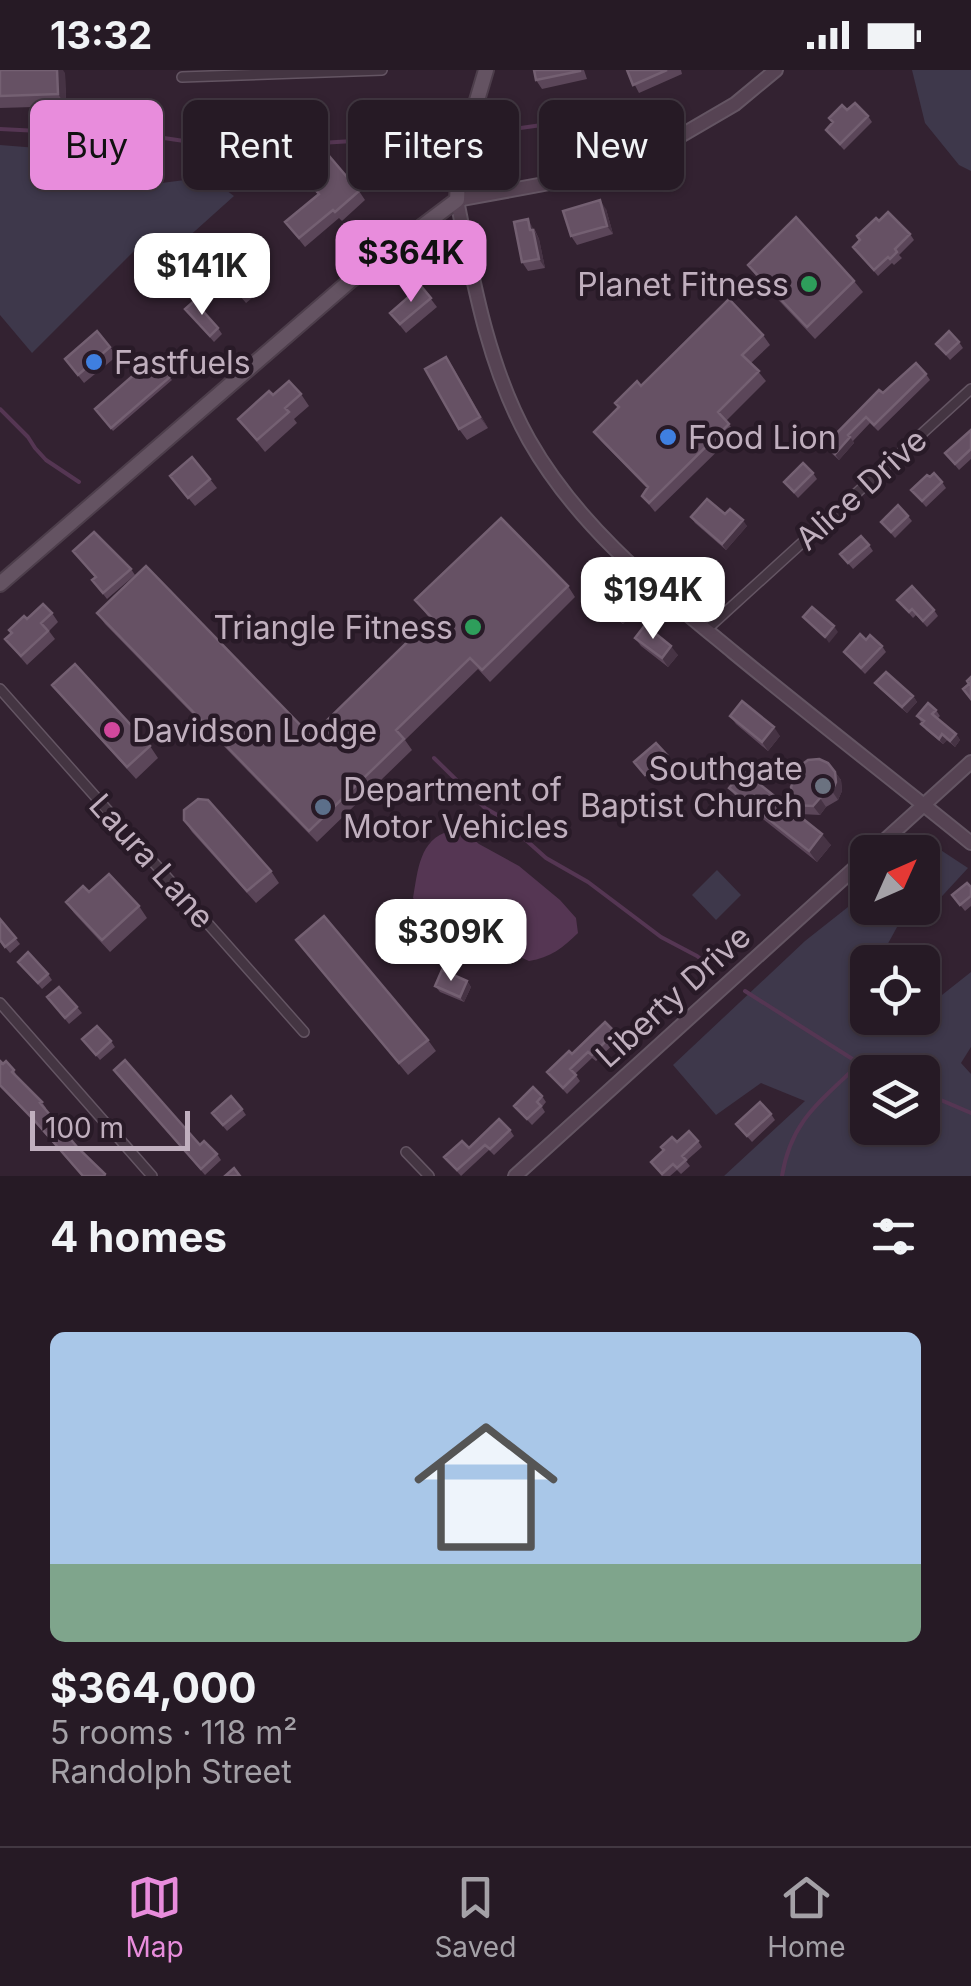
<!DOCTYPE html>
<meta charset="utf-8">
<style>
:root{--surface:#261a25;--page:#322732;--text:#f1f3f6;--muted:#a4a1a7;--line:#423842;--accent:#e88cdc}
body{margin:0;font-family:Inter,sans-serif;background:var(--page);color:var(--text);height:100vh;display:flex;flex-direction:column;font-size:38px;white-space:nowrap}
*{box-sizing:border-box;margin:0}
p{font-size:32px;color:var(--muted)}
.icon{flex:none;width:55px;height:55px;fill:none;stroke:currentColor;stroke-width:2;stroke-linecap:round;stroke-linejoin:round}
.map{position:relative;height:1106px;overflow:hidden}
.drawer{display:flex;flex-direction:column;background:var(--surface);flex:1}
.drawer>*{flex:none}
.hud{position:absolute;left:30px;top:30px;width:912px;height:90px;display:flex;gap:20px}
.needle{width:65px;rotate:45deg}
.tools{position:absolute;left:850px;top:765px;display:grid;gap:20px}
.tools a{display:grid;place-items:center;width:90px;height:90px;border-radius:15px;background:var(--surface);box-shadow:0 2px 8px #0004,0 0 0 2px var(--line);font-size:50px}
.scale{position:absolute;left:30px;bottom:25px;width:160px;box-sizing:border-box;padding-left:10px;border:5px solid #c0afbe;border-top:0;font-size:28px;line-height:35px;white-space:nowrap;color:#c0afbe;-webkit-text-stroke:8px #281a27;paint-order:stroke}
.price{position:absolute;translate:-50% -85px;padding:0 22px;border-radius:20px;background:#fff;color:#222;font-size:32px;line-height:65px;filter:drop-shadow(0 2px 5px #0008)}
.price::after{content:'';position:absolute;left:50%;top:60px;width:30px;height:22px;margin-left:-15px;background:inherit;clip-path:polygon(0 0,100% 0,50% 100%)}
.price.on{background:var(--accent);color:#111}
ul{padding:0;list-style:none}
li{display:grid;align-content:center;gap:20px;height:530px;padding:0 50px}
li+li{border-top:2px solid var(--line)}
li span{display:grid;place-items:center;height:310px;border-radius:15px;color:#555}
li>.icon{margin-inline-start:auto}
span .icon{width:180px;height:180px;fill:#fffc;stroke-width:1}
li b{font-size:42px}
h2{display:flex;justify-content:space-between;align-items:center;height:120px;padding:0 50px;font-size:42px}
.chip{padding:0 35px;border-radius:15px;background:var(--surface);box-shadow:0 2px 8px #0004,0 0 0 2px var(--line);font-size:35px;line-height:90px}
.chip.on{background:var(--accent);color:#111}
.status{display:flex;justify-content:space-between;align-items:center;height:70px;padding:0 50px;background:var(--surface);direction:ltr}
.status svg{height:28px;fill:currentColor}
.dock{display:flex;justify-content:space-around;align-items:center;height:140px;border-top:2px solid var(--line);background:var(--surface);font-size:28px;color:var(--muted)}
.dock a{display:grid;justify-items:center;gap:5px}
.dock .on{color:var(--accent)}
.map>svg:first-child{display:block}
.green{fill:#3e384b;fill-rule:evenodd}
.water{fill:#553653}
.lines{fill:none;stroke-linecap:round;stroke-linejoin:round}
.stream{stroke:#553653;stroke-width:4}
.street-casing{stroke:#645563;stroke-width:12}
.secondary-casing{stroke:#645563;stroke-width:16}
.primary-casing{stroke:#4d3e4b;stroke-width:18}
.street{stroke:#443542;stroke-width:9}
.secondary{stroke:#564353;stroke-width:12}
.primary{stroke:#645362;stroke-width:14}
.wall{fill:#5b4659}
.shaded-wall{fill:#463344}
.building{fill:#665164;stroke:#746072;stroke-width:2.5}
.leisure-dot{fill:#2e9e5b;stroke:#281a27;stroke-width:4}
.shop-dot{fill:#3f7fe0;stroke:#281a27;stroke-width:4}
.hotel-dot{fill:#d1479c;stroke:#281a27;stroke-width:4}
.worship-dot{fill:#6b7280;stroke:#281a27;stroke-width:4}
.service-dot{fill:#5c6f8a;stroke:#281a27;stroke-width:4}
.labels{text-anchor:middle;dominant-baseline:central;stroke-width:9;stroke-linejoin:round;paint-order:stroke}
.poi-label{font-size:32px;fill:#c0afbe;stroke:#281a27;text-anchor:start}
.street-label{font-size:32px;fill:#c0afbe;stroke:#281a27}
</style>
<div class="status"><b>13:32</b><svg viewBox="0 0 49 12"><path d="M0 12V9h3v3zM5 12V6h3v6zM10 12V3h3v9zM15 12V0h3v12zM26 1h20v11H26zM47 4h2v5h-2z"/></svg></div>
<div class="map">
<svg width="971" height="1106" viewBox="0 0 971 1106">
<rect width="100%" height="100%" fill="#332231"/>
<path class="green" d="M912,0H971V101L959,95L925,53Z
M0,75L101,83L154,114L208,107L234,126L166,187L140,175L32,283L0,245Z
M930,773L968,798L932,837L902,848L885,879L883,892H868V948H922L923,940L971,902V977L961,993L971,1004V1106H724L805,1031L761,1013L716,1045L673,995L805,871L867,822L868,838H922V782H918ZM922,1002V1058H868V1002Z
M717,800L741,825L716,850L692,825Z"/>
<path class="water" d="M450,761L466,763L479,774L519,796L560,830L576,848L578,863C564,877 550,888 529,891L427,845L413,828C418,801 419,769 450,761Z"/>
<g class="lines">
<path class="stream" d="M0,59L157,67L225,77H255L402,68L434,64
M485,63L556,53L627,37
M0,339L28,367L35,378L46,390L79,412
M434,688L485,738L499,746L546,788L588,812L661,867L697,886L712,898
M745,921L873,1002
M922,1022L971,1043
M782,1106C791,1050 821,1031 859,994"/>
<g class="street-casing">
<path id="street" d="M182,7L382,0
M706,560L971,319
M0,619L304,962
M0,933L152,1106
M406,1082L429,1106"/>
</g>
<g class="secondary-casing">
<path id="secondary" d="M776,0L735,34L675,69L644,83L555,112L457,130C473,211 488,297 529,370C579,458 657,519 733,582C812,647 892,709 971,773
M872,782L971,692
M515,1106L868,786"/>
</g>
<g class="primary-casing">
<path id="primary" d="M409,168C443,168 451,171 471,199
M0,514L351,210L457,130L459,91L486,0"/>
</g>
<use href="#street" class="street"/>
<use href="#secondary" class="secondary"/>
<use href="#primary" class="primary"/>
</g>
<path class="wall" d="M0,0L65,3L66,36L0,38Z
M534,0H584L587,9L542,19L536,10Z
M627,0H681L682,4L639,23Z
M847,40L868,46L872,52L844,80L826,60L832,53L829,48Z
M305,108L359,121L365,130L342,151L339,148L305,177L285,152L318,124Z
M606,139L613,164L577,175L571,166Z
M879,151L910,164L914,170L899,185L902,188L894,195L892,193L878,206L853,177Z
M534,158L539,169L545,198L528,201L522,192Z
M224,178L258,223L246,233L235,220L233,222L208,191Z
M748,195L854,211L863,222L815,269L756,206Z
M421,216L437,237L406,263L390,243Z
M185,239L218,258L222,264L214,272Z
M763,265L770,275L751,293L766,311L726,351L736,363L655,442L642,426L647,418L601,371L594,362L618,338L615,333L641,316Z
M959,272L963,278L950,290L936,274Z
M110,277L117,286L84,313L65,289Z
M446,287L488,358L467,370L459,359Z
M153,288L172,310L113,361L95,339Z
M926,304L930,310L878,361L870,353L853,371L854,373L839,390L829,381L825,375L883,323Z
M301,324L309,336L294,349L297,353L265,382L238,349L273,325Z
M971,360V389L959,400L945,383Z
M813,403L817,409L798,428L784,412Z
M170,406L210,409L217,418L195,436Z
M930,407L942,412L946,418L926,437L911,420Z
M725,444L747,456L726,480L695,453L691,447Z
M908,446L912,451L895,468L881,452Z
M869,475L873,481L853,499L840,484Z
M73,481L131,499L135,505L107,529L92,510L95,507Z
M568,516L575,527L490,612L478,599L405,670L412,680L317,772L105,554L97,543L311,666L431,550L415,530Z
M608,525L624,531L632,543L623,554L600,535L596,529Z
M897,530L934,540L938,546L927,557L916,545L913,548Z
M52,543L58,552L49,561L55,569L27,595L5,569L27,549Z
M635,568L678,585L668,597L641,576Z
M866,570L882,576L886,582L865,604L844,582Z
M875,613L913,626L917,632L907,643L880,619Z
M52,615L150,676L158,688L136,709L61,626Z
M936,640L940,646L937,649L956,664L960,670L955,677L947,670L943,674L926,660L917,646Z
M730,646L780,666L768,681L736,654Z
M667,685L672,691L650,711L634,692Z
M835,702L841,710L842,721L838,730L826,737L820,745L800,744L794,735Z
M729,718L831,775L817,792L738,729Z
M184,750L271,801L279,813L256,833L192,762Z
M971,817V836L965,841L952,825Z
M89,822L139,836L147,848L110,882L74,843L66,832Z
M0,849L20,874L10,883L0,871Z
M296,870L428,970L436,981L408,1005Z
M18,892L48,904L52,910L42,919Z
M467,911L471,917L464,932L440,922L435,916Z
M47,927L77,937L82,943L69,954Z
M615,962L620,968L596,991L592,988L575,1004L580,1011L567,1024L547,1002L572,984Z
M82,969L111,971L115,977L100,990Z
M0,991L14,1000L17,1007L42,1032L46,1038L45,1039L78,1078L106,1106H82L39,1057L0,1017Z
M114,1000L200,1075L217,1084L221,1090L205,1105Z
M542,1026L546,1032L542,1037L545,1042L532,1055L514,1036Z
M242,1039L246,1045L227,1061L212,1043Z
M771,1044L775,1050L752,1072L736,1054Z
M510,1060L514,1066L494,1085L489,1080L461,1106L444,1087Z
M698,1071L702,1077L686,1091L690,1096L681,1104L677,1100L670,1106H662L651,1092L677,1072Z"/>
<path class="shaded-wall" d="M57,0H63L65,3L66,36L58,24Z
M600,130L606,139L613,164L607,156Z
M528,149L539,169L545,198L539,189Z
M446,287L454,299L488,358L480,347Z
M850,367L854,373L839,390L835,384Z
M743,450L747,456L726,480L722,474Z
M624,531L632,543L623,554L619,548Z
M834,556L838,562L829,573L825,567Z
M671,576L678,585L668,597L662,588Z
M913,626L917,632L907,643L902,637Z
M774,657L780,666L768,681L762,672Z
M942,664L947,670L943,674L939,669Z
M956,664L960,670L955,677L950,671Z
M835,702L841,710L842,721L838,730L832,721Z
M820,728L826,737L820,745L813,736Z
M822,764L831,775L817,792L809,781Z
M467,911L471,917L464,932L460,927Z"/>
<path class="building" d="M0,0H57L58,24L0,26Z
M534,0H580V1L536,10Z
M627,0H667L633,15Z
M855,33L868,46L840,74L826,60L833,52L829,48L842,35L847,40Z
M330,87L359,121L335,142L333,140L299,168L285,152L319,124L305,108Z
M600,130L607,156L571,166L563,141Z
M888,142L910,164L895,179L897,182L890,189L888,187L874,200L853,177L860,170L857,166L876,148L879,151Z
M796,147L854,211L807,257L748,195Z
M528,149L530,160H533L539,189L522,192L514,152Z
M224,178L252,215L240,224L229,211L227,213L208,191Z
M421,216L431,228L400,254L390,243Z
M729,229L763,265L742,285L759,301L718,342L729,354L649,433L642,426L648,417L594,362L619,337L615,333L637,311L641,316Z
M194,231L218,258L210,266L185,239Z
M97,261L110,277L78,305L65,289Z
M949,261L959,272L946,284L936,274Z
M446,287L480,347L459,359L425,299Z
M153,288L170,307L111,358L95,339Z
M916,293L926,304L874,355L866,347L848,365L850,367L835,384L825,375L879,320L883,323Z
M289,311L301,324L285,338L289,342L257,370L238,349L269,321L273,325Z
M971,360V379L955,394L945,383Z
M192,387L210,409L188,428L170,406Z
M803,393L813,403L794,422L784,412Z
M934,403L942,412L922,431L911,420L927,405L930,407Z
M707,429L725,444L730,439L743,450L722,474L691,447Z
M898,435L908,446L891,462L881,452Z
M501,448L568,516L482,600L470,588L396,660L404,669L309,761L97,543L146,496L311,666L432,548L415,530Z
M94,462L131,499L103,523L92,510L96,507L73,481Z
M861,466L869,475L848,493L840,484Z
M912,516L934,540L923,551L912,539L909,542L897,530Z
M603,521L608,525L610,522L624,531L623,533L627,537L619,548L596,529Z
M43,534L52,543L41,553L48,561L21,586L5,569L12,563L9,560L24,546L27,549Z
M812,537L834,556L825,567L803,547Z
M645,555L671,576L662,588L635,568Z
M860,564L866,570L870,565L882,576L861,598L844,582Z
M75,594L150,676L127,697L52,615Z
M886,602L913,626L902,637L875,613Z
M971,607V629L963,619L969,614L967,611Z
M742,631L774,657L762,672L730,646Z
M928,633L936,640L932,644L956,664L950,671L942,664L939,669L921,654L924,651L917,646Z
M656,673L667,685L645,705L634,692Z
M819,689L828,693L835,702L836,712L832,721L820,728L813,736L794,735L791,717L800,696L808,690Z
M743,701L822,764L809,781L729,718Z
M198,729L208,730L271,801L247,821L184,750V740Z
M109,804L139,836L102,870L66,832L83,816L89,822Z
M967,813L971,817V826L960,835L952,825Z
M324,846L428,970L399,993L296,870Z
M0,849L16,868L5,877L0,870Z
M28,882L48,904L38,913L18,892Z
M442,900L467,911L460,927L435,916Z
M59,917L77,937L65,948L47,927Z
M605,952L615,962L592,985L588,982L570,999L576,1005L563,1018L547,1002L569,981L572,984Z
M97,956L111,971L96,985L82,969Z
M125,990L200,1075L204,1071L217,1084L201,1099L114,1000Z
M0,991L3,994L6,991L14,1000L12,1002L42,1032L40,1033L78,1078L105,1104L104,1106H83L35,1051L0,1015Z
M533,1017L542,1026L537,1032L541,1036L527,1049L514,1036Z
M231,1026L242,1039L223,1055L212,1043Z
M760,1032L771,1044L747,1066L736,1054Z
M499,1049L510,1060L490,1079L485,1075L457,1100L444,1087L462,1071L469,1078Z
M689,1061L698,1071L682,1086L686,1090L677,1098L673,1094L662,1104L651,1092L664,1080L661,1077L672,1067L677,1072Z
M234,1098L240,1106H225Z"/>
<g class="leisure-dot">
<circle cx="809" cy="214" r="10"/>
<circle cx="473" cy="557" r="10"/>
</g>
<g class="shop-dot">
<circle cx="94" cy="292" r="10"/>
<circle cx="668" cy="367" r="10"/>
</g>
<circle class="hotel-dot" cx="112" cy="660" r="10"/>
<circle class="worship-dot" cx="823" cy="716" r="10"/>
<circle class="service-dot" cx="323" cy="737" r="10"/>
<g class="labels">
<g class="poi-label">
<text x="789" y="214" text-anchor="end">Planet Fitness</text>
<text x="114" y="292">Fastfuels</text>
<text x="688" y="367">Food Lion</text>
<text x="453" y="557" text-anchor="end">Triangle Fitness</text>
<text x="132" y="660">Davidson Lodge</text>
<text x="803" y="698" text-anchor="end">Southgate<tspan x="803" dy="37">Baptist Church</tspan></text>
<text x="343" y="719">Department of<tspan x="343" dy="37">Motor Vehicles</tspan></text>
</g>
<g class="street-label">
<text transform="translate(861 419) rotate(-42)">Alice Drive</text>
<text transform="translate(152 791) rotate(48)">Laura Lane</text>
<text transform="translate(673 926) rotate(-42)">Liberty Drive</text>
</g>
</g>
</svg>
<div class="tools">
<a><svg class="needle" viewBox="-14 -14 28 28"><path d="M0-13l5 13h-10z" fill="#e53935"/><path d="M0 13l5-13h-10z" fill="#a4a1a7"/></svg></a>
<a><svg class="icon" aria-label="locate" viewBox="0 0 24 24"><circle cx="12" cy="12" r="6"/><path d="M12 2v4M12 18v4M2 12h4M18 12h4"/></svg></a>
<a><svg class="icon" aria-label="layers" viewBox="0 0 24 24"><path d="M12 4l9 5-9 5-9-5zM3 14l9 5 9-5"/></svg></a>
</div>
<div class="scale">100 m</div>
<b class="price on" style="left:411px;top:235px">$364K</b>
<b class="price" style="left:202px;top:248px">$141K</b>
<b class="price" style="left:653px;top:572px">$194K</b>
<b class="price" style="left:451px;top:914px">$309K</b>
<div class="hud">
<a class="chip on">Buy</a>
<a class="chip">Rent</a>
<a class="chip">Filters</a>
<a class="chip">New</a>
</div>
</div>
<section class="drawer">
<h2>4 homes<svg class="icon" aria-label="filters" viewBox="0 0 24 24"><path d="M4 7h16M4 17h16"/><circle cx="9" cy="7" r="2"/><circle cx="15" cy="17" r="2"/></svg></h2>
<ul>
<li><span style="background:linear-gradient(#a9c7e8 75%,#7fa58c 0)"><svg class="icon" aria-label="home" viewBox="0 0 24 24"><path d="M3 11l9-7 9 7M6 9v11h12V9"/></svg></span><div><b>$364,000</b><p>5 rooms · 118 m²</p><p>Randolph Street</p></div></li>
</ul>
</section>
<nav class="dock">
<a class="on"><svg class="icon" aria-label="map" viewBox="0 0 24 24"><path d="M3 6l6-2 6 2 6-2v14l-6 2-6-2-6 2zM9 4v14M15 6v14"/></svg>Map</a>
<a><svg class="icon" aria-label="saved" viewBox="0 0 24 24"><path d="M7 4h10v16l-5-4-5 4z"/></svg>Saved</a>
<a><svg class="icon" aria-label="home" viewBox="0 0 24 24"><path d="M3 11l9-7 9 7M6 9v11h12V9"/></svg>Home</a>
</nav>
